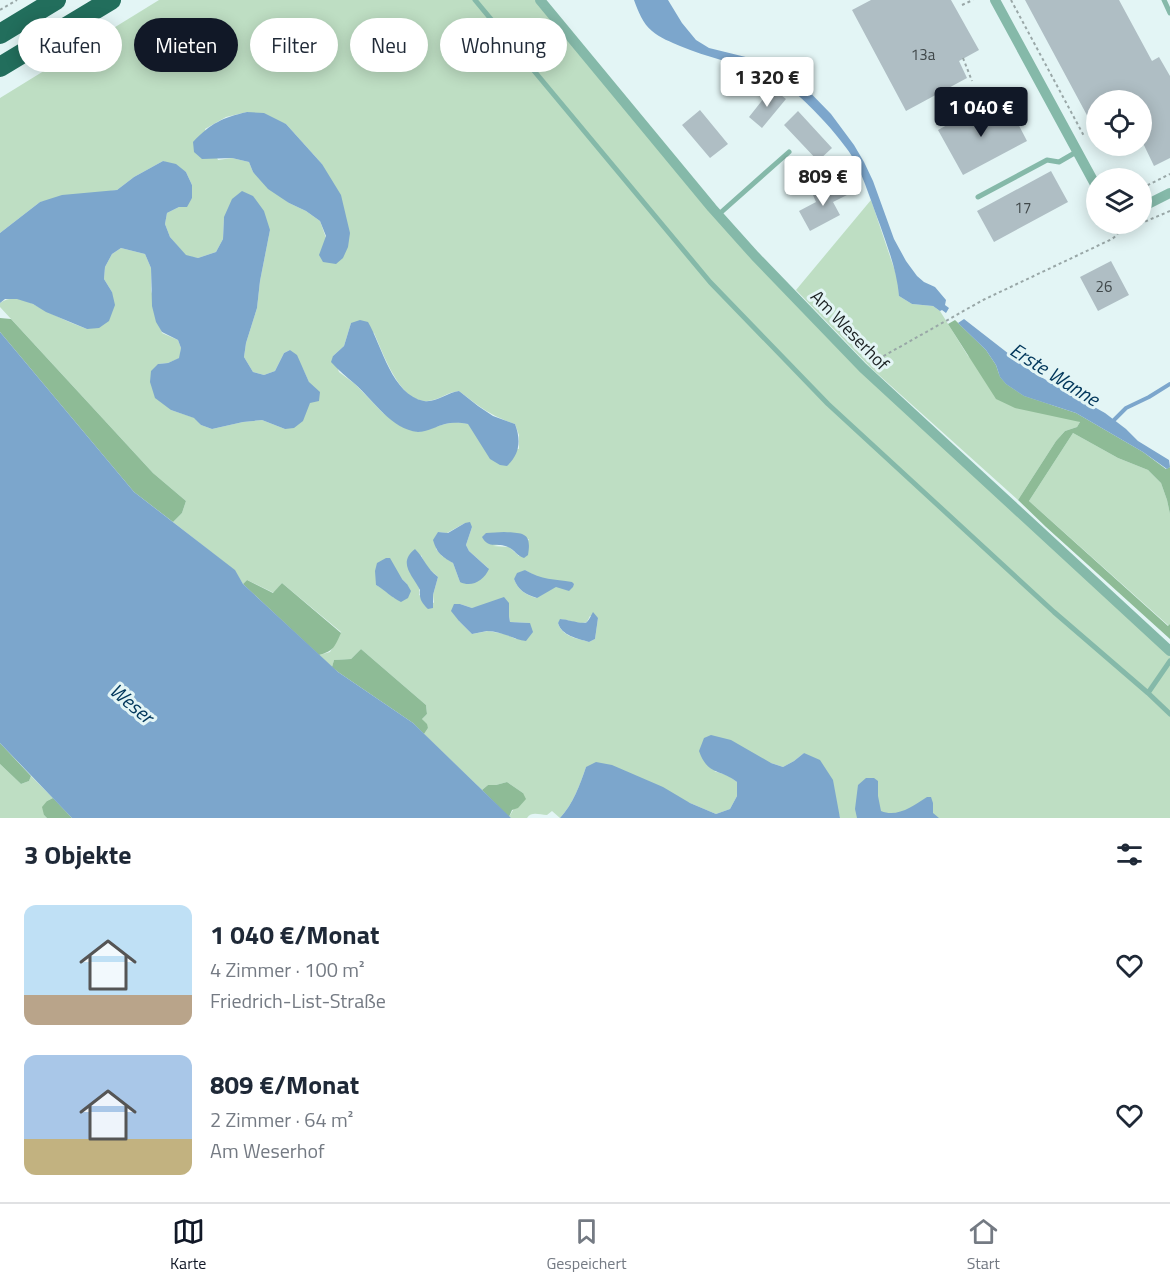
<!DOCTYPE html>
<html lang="de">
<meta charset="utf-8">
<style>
:root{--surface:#fff;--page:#f2f2f3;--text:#1f2937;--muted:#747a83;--line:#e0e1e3;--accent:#111827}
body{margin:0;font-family:"Titillium Web",sans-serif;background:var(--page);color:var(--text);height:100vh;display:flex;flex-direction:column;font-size:22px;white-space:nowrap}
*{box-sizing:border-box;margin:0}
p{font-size:20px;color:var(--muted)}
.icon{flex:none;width:33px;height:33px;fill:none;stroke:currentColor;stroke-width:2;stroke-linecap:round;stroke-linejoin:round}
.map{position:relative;height:818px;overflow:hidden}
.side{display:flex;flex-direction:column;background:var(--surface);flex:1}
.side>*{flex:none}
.banner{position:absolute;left:18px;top:18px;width:600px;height:54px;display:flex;gap:12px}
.controls{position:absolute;left:1086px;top:90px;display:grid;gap:12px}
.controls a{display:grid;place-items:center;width:66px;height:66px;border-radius:50%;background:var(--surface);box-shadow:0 3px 15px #0003;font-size:30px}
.price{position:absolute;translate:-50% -51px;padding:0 14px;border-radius:6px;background:#fff;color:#222;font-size:20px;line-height:39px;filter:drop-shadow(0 2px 3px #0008)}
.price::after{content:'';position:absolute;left:50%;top:36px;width:18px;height:14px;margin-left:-9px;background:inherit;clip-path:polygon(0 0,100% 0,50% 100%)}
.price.current{background:var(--accent);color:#fff}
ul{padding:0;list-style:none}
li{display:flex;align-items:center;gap:18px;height:150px;padding:0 24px}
li span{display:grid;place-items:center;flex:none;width:168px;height:120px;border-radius:12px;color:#555}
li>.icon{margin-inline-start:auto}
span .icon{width:72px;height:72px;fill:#fffc;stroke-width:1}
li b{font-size:26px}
h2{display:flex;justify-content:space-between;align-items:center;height:72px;padding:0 24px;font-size:26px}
.pill{padding:0 21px;border-radius:27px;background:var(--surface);box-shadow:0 3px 15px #0003;font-size:21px;line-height:54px}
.pill.current{background:var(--accent);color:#fff}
.tab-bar{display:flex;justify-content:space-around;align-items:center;height:84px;border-top:2px solid var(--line);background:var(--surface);font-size:16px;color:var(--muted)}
.tab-bar a{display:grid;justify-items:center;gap:3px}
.tab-bar .current{color:var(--accent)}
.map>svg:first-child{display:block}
.green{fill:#bedec3;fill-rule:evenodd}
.forest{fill:#8ebb96}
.water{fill:#7ca6cc}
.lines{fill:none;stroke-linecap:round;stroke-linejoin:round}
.stream{stroke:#7ca6cc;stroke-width:4}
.building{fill:#afbec4}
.path{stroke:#99a7a7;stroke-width:2;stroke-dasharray:3 3;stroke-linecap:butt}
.service{stroke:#85b9a9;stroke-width:5}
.minor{stroke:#85b9a9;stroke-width:10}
.motorway{stroke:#226e5c;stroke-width:20}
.labels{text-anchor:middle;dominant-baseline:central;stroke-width:6;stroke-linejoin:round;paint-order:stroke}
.number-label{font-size:15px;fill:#40484a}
.street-label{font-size:18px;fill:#1b2122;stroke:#e3f5f5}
.water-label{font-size:20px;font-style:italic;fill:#01365a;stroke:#e3f5f5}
</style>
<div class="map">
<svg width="1170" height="818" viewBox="0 0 1170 818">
<rect width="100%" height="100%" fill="#e3f5f5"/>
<path class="green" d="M159,0H536L747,252L1170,656V818H840L838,811L804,753L794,761L783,767L771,763L714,771L729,776L737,782V796L730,809L716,814L690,803L586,767C580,785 573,804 560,818L552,811L547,815C539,815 532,811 527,818H511L509,817L523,793L507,782L496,785H488L482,790L424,734L428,728L422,719L427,714L426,705L361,649L351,659L334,660L332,667L319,655L330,652L341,632L282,583L274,593L247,580L243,584L234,570L173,522L182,513L186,501L153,473L0,307V303C17,291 35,306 50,313C62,319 74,324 87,329L112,292L104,279L105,267L112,254L121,248L145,254L151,268V290L162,333L178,340L181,348L180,358L168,363L158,364L171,410L195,418L201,425L212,429L243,422L262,420L285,429L309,382L303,369L290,350L284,353L275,371L264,375L253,372L244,357L246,343L257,308L260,281L270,230L224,217L223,239L216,252L198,258L186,256L170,237L165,224L167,213L179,207L192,198V185L186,172L163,161L134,177L117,190L40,202L0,233V98ZM247,112L286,124L322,164L335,263L320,221L306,211L289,203L253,172L249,162L232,158L218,160L205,129L226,117ZM351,323L374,333C383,353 400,404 428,401C439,400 448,392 459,391C480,407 489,415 515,424L519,435V449L480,440L469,424L455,422L445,424L419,432L401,426L383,413L355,384L339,372L333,356L344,346ZM465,523L472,527L466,545L469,551L488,568L460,582L453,563L442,556L436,549L438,532L447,533ZM529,539L519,556L509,547L493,546ZM421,555L426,566L438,577L433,595L434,603L419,595C421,586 415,579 410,573ZM525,570L535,576L570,591L556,586L536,598C525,594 518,590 514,579ZM402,579L407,584L394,598L385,590L376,585ZM509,603V616L510,622L530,623L516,639L505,634L488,631L472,634L459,621L460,604L472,608ZM590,616L598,618L595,639L589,642C577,638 562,637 558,623L561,619C570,620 578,625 587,622Z
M871,200L898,280L899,296L912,304L933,306L940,311L968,356L1080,422L1077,427L1065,431L1056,441L1018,500L871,368L796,290Z
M1073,433L1118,458L1148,470L1161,483L1167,500L1170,514V624L1169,626L1029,501Z
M0,764L21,784L29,781L31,776L53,798L47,801L44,815L47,818H0Z"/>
<path class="forest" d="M0,318L11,319L153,473L186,501L182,513L173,522L134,492L0,332Z
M955,320L986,350L996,365L1000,377L1006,384L1024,396L1076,413L1143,452L1166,469L1170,467V514L1167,500L1161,483L1148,470L1118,458L1073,433L1029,501L1168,626L1170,624V639L1046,527L1018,500L1056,441L1065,431L1077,427L1080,422L1015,408L996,399L948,324Z
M247,580L273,593L282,583L341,633C335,646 334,651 319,655L243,584Z
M361,649L426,705L427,714L422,719L427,724L428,728L424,734L413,723L338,672L332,667L334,660L351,659Z
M0,743L31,776L29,781L21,784L0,764Z
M507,782L523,793L526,799L518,808L512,810L509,817L482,790L488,785H496Z
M53,798L72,818H47L44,815L42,807L47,801Z"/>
<path class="water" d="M634,0H668L682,23L696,40L709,48L778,65L792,74L831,114L854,145L864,162L873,181L894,239L906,261L917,276L924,282L935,287L946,300L945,305L949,308L946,313L942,310L940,311L933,306L912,304L899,296C897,271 888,248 880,225C872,204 865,181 855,161C842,138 799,91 776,79C746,65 711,59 680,46C671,42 660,38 652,31C643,24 638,11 634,0Z
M247,112L264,113L286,124L322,164L341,195L350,233L348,247L343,258L336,264L323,262L319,255L326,236L320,221L306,211L289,203L268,189L253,172L249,162L232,158L202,159L194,152L193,142C211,123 222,118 247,112Z
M163,161L176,164L186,172L192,185V198L187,207H179L167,213L165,224L170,237L186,255L198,258L216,252L223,239L224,217L232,199L242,191L253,196L264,211L270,230L260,281L257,308L246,343L244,357L253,372L264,375L275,371L284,353L290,350L297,355L309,382L320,392L319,401L310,403L303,421L294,428L285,429L262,420L243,422L212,429L201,425L194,418L171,410L155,398L150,382L151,371L158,364L168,363L179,358L181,348L178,340L162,332L156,322L152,306L151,268L145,254L121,248L112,254L105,267L104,279L112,292L115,305L109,321L99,328L87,329L46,312L33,304L17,299H5L0,303V233L40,202L62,195L117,190L134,177Z
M964,319L1032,372L1105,413L1126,429L1138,441L1169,460L1170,467L1167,469L1143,452L1076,413L1024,396L1006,384L1000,377L996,365L986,350L958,323Z
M360,320L368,322C382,346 392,395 424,401C436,403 448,392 459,391L478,406L493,416L515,424C521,440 520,454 507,466L500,465L490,459L468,424C461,423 453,422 445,424C437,426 427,432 418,432C391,429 374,401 355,384C347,377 339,371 331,362L333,356L344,346L351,323Z
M0,332L134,492L235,570L243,584L338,672L413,723L511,818H72L0,743Z
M470,522L472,527L466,545L469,551L489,569C484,580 472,588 460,582L453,563C441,556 437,553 433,540L438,532L448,533L465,523Z
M504,532C523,533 532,532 528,555L524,558C517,556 515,550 508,547C498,542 489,550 482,537L486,533Z
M415,549C425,559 426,568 438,577L433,595V608L428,609C422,603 419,599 420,590C413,576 397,563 415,549Z
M386,558H390L402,579L407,584L411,591L408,598L401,602C392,598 385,590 376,585L375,571L377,563Z
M525,570C542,580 554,579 572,582L574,584L573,587L569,591L556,587L537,598C525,594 518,590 514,579L517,573Z
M504,597L509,603V616L510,622L530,623L533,632L526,641C513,639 501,631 487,631C482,632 477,633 472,634L459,621L451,611L454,604H460L472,608Z
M593,612L598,618L595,639L589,642C577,638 562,636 558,623L560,619C567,619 582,625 587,622C590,619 591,615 593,612Z
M711,735L731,740L771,763L783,767L794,761L804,753L820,760L833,780L840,818H560C573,804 580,785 586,767L596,762L612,765L663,787L690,803L716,814L730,809L737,796V782C719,768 708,776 699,751L704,738Z
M866,778H874L878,781V796L881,811C897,818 913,806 927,797H931L933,803V813L939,818H857L855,809L858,785Z"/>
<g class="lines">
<path class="stream" d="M1111,423L1126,408L1149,397L1170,384"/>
</g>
<path class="building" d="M871,0H951L979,50L959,61L967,78L906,111L852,10Z
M1025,0H1119L1152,61L1159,57L1170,76V158L1154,166L1142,141V100H1096V132Z
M772,88L786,99L762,128L749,117Z
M987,103L998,123L1013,114L1027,141L963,175L938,130Z
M700,110L728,144L710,158L682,125Z
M798,111L832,148L818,161L784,125Z
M1051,171L1068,202L994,242L977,211Z
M840,181L847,195L833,202L840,215L810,231L799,211L816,202L813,195Z
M1111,261L1129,295L1098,311L1080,277Z"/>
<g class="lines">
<path class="path" d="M1011,0L1084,136
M962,5L973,0
M0,10L17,0
M963,58L972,81
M1142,188L1170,174
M873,362L983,300L1112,239L1117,235L1121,224L1137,225L1170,211"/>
<path class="service" d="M475,0L710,282L828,404L1054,612L1148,693L1170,714
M1164,0L1170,13
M978,197L1047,160L1059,162L1078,151
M718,215L789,152
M1148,693L1170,661"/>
<path class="minor" d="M540,0L712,208L755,256L863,368L1170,651
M995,0L1096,186
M1142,207L1170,193"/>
<path class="motorway" d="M0,34L56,0
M0,67L111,0"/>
</g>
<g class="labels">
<g class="number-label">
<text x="923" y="54">13a</text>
<text x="1023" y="207">17</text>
<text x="1104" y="286">26</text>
</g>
<g class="street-label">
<text transform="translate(850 330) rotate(46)">Am Weserhof</text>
</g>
<g class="water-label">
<text transform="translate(1055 374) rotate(32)">Erste Wanne</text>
<text transform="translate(132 703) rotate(40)">Weser</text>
</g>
</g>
</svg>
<div class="controls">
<a><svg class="icon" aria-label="locate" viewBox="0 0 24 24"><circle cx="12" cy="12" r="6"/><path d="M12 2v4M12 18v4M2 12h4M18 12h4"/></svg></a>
<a><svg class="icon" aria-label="layers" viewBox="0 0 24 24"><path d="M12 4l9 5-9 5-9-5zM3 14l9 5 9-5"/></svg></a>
</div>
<b class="price" style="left:767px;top:108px">1 320 €</b>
<b class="price current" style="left:981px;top:138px">1 040 €</b>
<b class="price" style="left:823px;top:207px">809 €</b>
<div class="banner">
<a class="pill">Kaufen</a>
<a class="pill current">Mieten</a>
<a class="pill">Filter</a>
<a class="pill">Neu</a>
<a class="pill">Wohnung</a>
</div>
</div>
<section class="side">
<h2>3 Objekte<svg class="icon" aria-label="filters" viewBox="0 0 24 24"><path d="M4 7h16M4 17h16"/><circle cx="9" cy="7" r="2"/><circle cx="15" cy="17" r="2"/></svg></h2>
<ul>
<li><span style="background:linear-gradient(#bfe0f5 75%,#b9a48a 0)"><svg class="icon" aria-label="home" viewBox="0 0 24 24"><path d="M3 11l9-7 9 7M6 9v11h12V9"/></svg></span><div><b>1 040 €/Monat</b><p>4 Zimmer · 100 m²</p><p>Friedrich-List-Straße</p></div><svg class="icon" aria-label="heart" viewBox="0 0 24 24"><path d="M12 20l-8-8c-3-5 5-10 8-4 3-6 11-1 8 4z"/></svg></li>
<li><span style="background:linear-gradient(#a9c7e8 70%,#c2b280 0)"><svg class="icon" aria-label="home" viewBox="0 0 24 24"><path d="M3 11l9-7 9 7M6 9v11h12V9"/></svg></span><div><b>809 €/Monat</b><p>2 Zimmer · 64 m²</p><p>Am Weserhof</p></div><svg class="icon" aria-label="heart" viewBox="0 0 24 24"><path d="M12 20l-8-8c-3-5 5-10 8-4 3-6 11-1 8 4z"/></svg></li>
</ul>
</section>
<nav class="tab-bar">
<a class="current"><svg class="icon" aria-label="map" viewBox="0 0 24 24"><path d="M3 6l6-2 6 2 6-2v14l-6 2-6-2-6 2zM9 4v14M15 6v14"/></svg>Karte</a>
<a><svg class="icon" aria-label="saved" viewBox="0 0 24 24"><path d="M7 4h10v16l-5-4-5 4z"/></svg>Gespeichert</a>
<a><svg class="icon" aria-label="home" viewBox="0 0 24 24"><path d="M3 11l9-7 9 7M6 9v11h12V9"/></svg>Start</a>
</nav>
